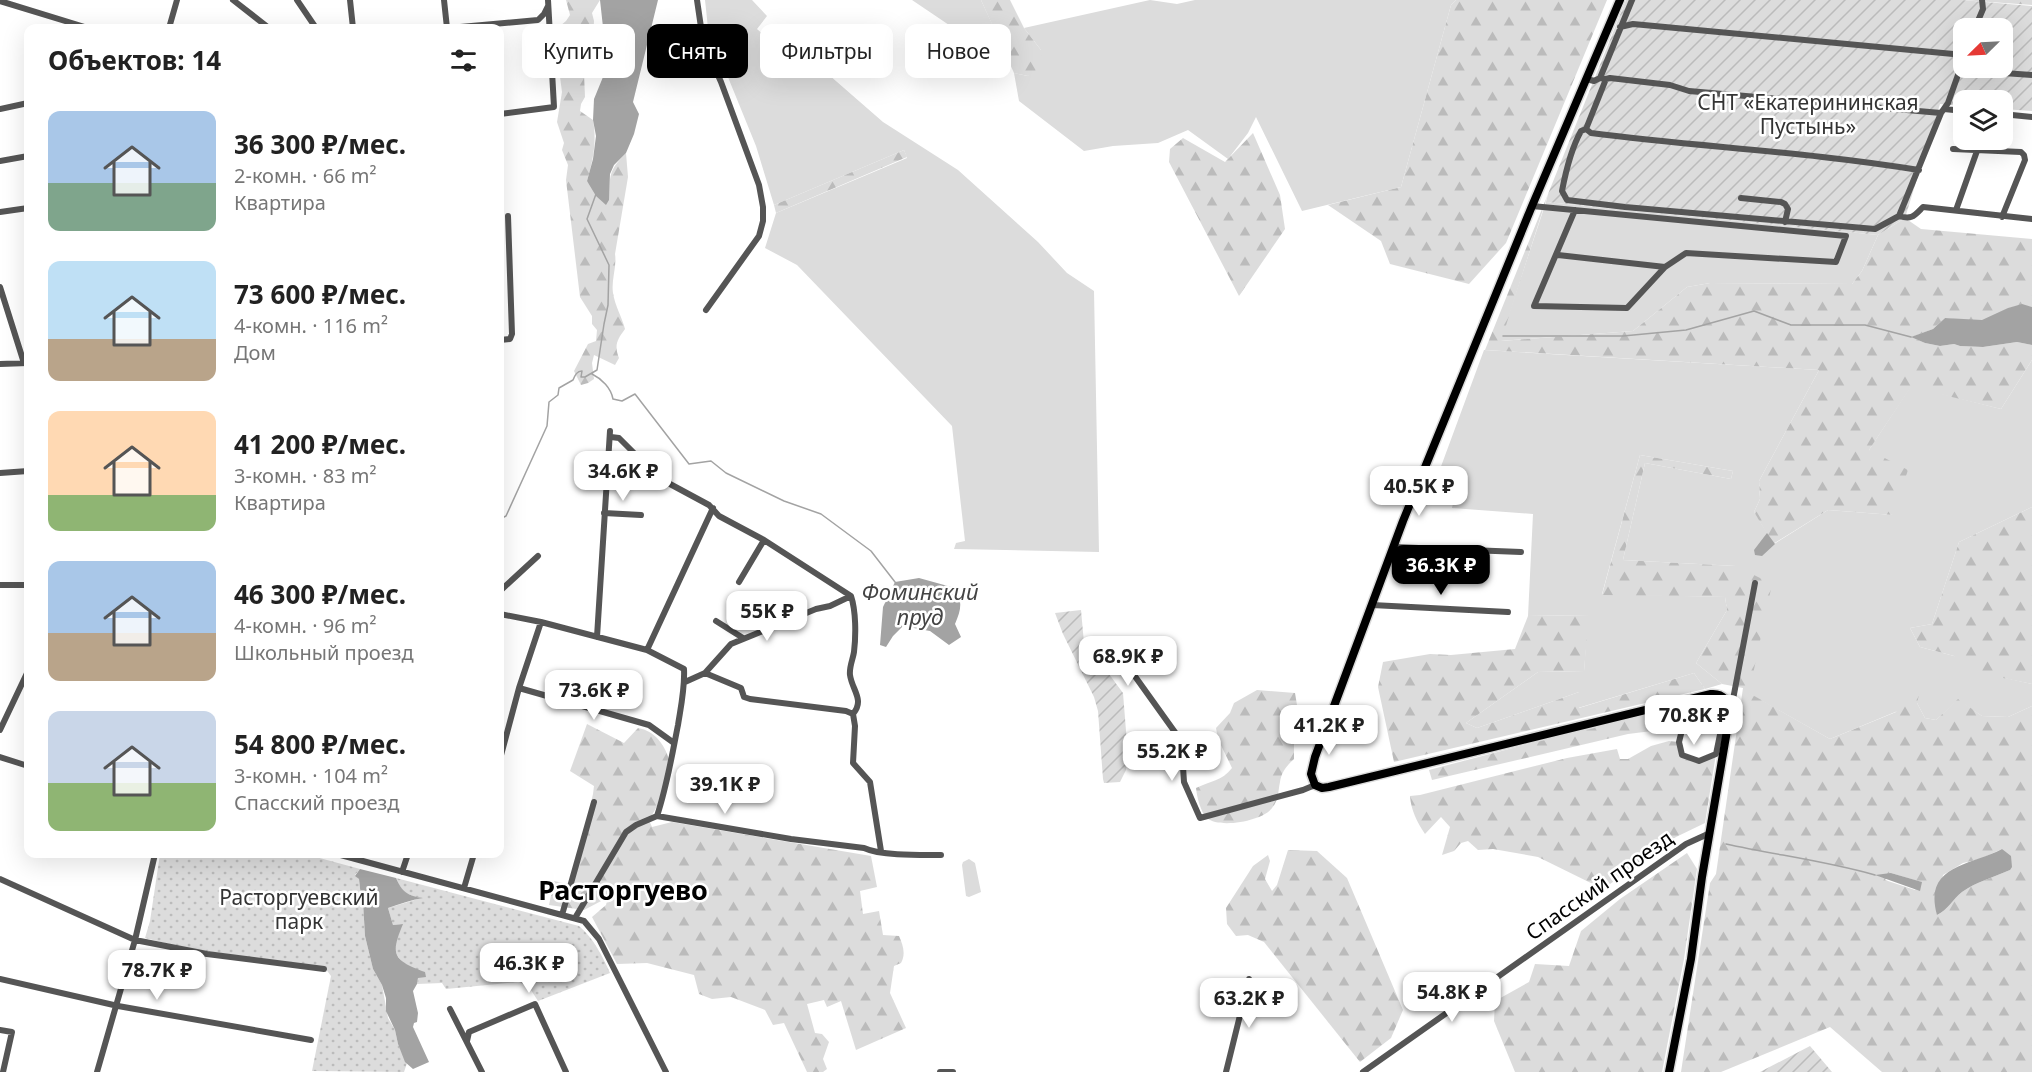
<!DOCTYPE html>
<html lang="ru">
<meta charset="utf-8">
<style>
:root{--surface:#fff;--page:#f2f2f2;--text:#222;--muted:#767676;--accent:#000}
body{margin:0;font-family:"Noto Sans",sans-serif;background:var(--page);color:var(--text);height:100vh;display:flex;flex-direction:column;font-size:22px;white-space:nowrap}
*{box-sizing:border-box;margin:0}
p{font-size:20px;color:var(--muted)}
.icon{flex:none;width:33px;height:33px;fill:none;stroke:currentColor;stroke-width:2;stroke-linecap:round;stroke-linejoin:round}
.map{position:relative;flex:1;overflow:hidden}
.side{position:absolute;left:24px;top:24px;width:480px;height:834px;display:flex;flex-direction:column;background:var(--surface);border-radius:12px;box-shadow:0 6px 24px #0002}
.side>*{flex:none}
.hud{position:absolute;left:522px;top:24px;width:570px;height:54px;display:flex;gap:12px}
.needle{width:39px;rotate:246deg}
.fabs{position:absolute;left:1953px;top:18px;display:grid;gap:12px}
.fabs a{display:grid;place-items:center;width:60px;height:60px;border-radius:12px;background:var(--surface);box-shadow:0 6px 24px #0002;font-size:30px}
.price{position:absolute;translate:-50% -51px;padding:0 14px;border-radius:12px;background:#fff;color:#222;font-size:20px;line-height:39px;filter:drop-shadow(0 2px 3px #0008)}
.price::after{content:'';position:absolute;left:50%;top:36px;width:18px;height:14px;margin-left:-9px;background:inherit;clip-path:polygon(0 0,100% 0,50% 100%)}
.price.active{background:var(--accent);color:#fff}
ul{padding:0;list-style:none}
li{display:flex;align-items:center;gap:18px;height:150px;padding:0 24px}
li span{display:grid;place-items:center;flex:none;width:168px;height:120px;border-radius:12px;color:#555}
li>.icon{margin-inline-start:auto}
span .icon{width:72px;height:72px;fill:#fffc;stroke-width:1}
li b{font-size:26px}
h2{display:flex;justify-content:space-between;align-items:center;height:72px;padding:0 24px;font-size:26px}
.chip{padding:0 21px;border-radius:12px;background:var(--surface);box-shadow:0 6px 24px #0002;font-size:21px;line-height:54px}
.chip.active{background:var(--accent);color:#fff}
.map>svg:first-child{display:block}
.grass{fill:#dcdcdc}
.forest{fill:url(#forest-firs);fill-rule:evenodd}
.park{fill:url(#park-dots)}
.garden{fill:url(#garden-furrows);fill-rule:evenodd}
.water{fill:#a3a3a3}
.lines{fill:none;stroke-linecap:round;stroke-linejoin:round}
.stream{stroke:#a3a3a3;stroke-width:1.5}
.major-casing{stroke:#dbdbdb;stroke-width:11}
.minor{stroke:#555;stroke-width:6}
.major{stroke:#000;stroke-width:8}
.labels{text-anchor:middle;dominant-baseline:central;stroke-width:5;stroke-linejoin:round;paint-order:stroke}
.park-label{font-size:21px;fill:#333;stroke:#fff}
.street-label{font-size:21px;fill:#000;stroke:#fff}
.water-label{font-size:22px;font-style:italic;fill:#444;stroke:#fff}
.district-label{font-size:27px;font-weight:bold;fill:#000;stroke:#fff}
</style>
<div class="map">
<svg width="2032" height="1072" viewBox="0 0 2032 1072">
<defs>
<pattern id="forest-firs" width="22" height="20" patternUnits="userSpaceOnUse" patternTransform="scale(1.5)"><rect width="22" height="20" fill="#dcdcdc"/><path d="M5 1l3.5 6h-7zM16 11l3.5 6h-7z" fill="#bbb"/></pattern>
<pattern id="park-dots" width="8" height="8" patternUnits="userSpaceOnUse" patternTransform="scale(1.5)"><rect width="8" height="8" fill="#dcdcdc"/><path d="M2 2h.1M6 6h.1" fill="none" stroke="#bbb" stroke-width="1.8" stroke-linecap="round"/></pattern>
<pattern id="garden-furrows" width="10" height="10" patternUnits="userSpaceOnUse" patternTransform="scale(1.5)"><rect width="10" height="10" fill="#dcdcdc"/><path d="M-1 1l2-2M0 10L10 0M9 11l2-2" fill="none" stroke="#bbb"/></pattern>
</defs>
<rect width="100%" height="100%" fill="#fff"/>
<path class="grass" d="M705,0H752L767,16L757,29L782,51L790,41L883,122L958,170L1038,242L1067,273L1094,291L1099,552L954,549L956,543L965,541L952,426L797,265L765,248L776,213L907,158L904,150L774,205L756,146L708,28Z
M912,0H981L994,28L989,52Z
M1150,0L1177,4L1195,0H1456L1451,5L1401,187L1302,211L1256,117L1248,133L1228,159L1188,130L1158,143L1113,146L1084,151L1019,101L1014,73L1028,76L1041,50L1024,28Z
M1546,202L1878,235L1862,271L1852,284L1710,283L1687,287L1633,331L1500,341Z
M1484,350L1819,370L1759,481L1760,499L1754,512L1774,544L1828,510L1893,515L1869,450L1911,386L2001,409L2032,360V507L1959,542L1932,624L1910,628L1920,647L1954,656L2001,677L2032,684V706L2008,717L1982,716L1958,700L1936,720L1925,718L1917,703L1830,739L1748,693L1736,566L1623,560L1645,463L1731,479L1733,471L1640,455L1602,594L1725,597L1727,610L1696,663L1722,684L1705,689L1694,673L1578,708L1579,692L1477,728L1466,723L1538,672L1584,671L1588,615L1528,616L1533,514L1452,508L1456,488L1436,480Z
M969,859L975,863L981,892L969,897L966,896L962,865L963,862Z"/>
<path class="forest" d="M566,0H600L592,13L594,21L592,60L584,74L585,97L581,104L580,111L593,120C597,142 593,160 587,181L609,200C610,176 608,171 626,153L628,177L615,254C617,267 611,280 613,293C615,306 622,317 625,329C617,340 614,345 619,358L615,365L594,355L592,363L594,379L588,383L581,385L574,371L588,344L596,341L597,330L592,324V316L580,297L566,180L568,165L562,150L564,143L557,122L562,92L554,31L566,21L570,15Z
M981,0H1010L1024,28L1041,50L1042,66L1028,76L1014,73Z
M1456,0H1607L1506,243L1469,284L1390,264L1381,241L1328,205L1401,187L1451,5Z
M1962,0H2032V5Z
M1253,133L1280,195L1285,229L1239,296L1169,162L1170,149L1183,138L1225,162Z
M904,150L907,157L776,213L774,205Z
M1548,194L1501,341L1633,331L1687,287L1710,283L1852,284L1862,271L1878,235L1905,218L1921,229L2032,239V307C2009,302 2003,314 1983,320C1972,323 1957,319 1945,318L1933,329L1912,337L1925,343L1940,346L1954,344L1960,346L1983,347L2017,342L2032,345V360L2001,409L1911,387L1869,450L1908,470L1893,515L1828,510L1773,544L1754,512L1760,499L1759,481L1819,370L1485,350Z
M1640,455L1733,471L1731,479L1645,463L1623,560L1736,566L1772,584L1749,693L1830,739L1896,712L1908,688L1920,691L1917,703L1925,718L1936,720L1958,699L1982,716L2008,717L2032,706V1072H1882L1830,1027L1721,1072H1681L1710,883L1716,874L1743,688L1722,684L1696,663L1727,610L1725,597L1602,595ZM2002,849L2010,870C1994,877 1976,882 1962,892C1953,899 1948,910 1937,915L1943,875L1963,863L1980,859ZM1891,873L1921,882L1915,890L1885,880Z
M2032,507V684L1960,669L1954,656L1920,647L1910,628L1932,624L1959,542Z
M1589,615L1584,671L1538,672L1466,723L1477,728L1579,692V708L1694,673L1705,689L1394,762L1378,687L1383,662L1430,654L1451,655L1515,649L1528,616Z
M1257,690L1295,693L1299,717L1294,737V759C1287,765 1281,773 1280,782C1278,791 1279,800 1272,808C1263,821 1219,829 1207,818C1200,811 1197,797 1196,788C1210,781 1222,781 1232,768L1218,739L1216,728L1230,713L1234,703Z
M1710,696L1668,729L1628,734L1432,780L1429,770Z
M587,724L624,743L638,728C655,731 664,744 669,759C670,762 672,765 672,768C672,780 656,809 649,820L652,827L672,822L871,856L877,887L860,891L863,914L879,911L883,935L899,936C903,945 906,954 901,963L894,966L890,993L906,1028L856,1050L841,1001L827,1007L824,1000L807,1004L815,1033L822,1034L829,1042L823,1059L827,1069L823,1072H807L784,1023L773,1025L765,1010L731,997L712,999L699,994L694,975L647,963L617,964L592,917L606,905L607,901L605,899L584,910L549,905L554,881L572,885L593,794L594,786L570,771Z
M1669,741L1679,742L1682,755L1699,761L1716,754L1705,823L1676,837L1603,889L1538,857L1493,849L1478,850L1468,841L1461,843L1454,851L1442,855L1450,827L1441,817L1425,834C1417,822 1411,810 1410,796L1420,795L1567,758L1617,749L1620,759H1628L1651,746Z
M1288,850L1317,851L1347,878L1403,1010L1391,1038L1360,1062L1264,942L1248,935L1236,936L1227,924L1226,908L1253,866L1268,855L1270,861L1265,879L1272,891L1277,885Z
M1687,853L1697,869L1684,959L1662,1072H1515L1494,1021L1495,1001L1529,982L1535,964L1569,966L1581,931L1620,899Z"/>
<path class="park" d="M160,854H305L360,869L355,875L359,879L361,897L363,902L365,936L373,969L382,985L388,1018L395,1030L398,1044L407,1063L404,1072L312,1071L331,976L325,968L185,948L145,938L150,921Z
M396,878L579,926C594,939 602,955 610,973L538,1001L529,987L519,982L446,989L442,983L417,984L418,978C396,954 389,957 402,924L393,925L388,908L421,898C406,895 402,892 396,878Z"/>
<path class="garden" d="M1626,0H1962L2032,6V111L2003,109L2002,100H1964L1963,106L1940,104L1905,218L1878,235L1546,202L1548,194ZM1964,28H2002V68H1964Z
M1081,610L1084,643L1092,651L1123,693L1128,756L1126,770L1120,782L1104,783L1103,779L1098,711L1094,697L1063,634L1055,613Z
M1810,1046L1832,1072H1760Z"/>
<path class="water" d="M600,0H658L633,102L639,114L634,134L626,153L614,165L610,174L609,200L606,205L596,196L587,181L593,159L596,136L593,120L594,99L603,77L605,45Z
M2022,304L2032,307V345L2017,342L1983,347L1960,346L1954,344L1940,346L1925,343L1911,337L1933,329L1945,318L1982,320L2008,308Z
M1767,533L1775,544L1762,556L1755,555L1754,550Z
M919,578L955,588C963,602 961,610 955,624L961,637L949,645L930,631L903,626L893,636L886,647L880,645L883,607L895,582Z
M2002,849L2011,856L2012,867L2010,870C1994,877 1976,882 1962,892C1953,899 1948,910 1937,915C1923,865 1970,866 2002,849Z
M360,869L396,878C402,892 408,896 423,898C411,900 400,904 388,908L393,925L403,924C390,955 393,960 425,972L426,977L418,978L417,984L413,991L418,1013L417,1022L414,1023L413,1027L429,1062L413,1069L405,1062L398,1044L395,1030L386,1011V998L382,985L373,969L365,936L363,902L361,897L359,879L355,876Z
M1891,873L1922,882L1920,891L1875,875Z"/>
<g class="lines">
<path class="stream" d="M1503,336H1623L1686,330L1754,311L1791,325H1865L1911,337
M592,374C602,379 611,388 613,399L622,401L635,394L689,464L711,461L726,473L784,501L821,514L871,551L895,582
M500,519L506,516L547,426L549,402L558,395L559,388L573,380C575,375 577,371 582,371L581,377H585L597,370L604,324L608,305L609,265L587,219L596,194
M1726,844C1776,855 1826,861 1875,875"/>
<g class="major-casing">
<path id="major" d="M1620,0L1532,206L1403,521L1315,757L1311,774L1315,785L1322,788L1329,787L1711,694C1724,693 1728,701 1730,713L1702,877L1691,959L1669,1072"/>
</g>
<path class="minor" d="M233,0L269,28
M297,0L316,28
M350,0L353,28
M444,0L447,28
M697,0L703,41L721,82L759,185L763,207V221L759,236L706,310
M0,1L88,28
M1620,27L1633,24L1964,55
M169,28L177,0
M449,28L538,20L544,14L548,6
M1975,28L1983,9L1982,0
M1960,70L2032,75
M1600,78L1632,0
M1587,79L1594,81L1600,78L1606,79L1610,78L1670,85L1689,91L1941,113
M1606,79L1586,129L1581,131C1571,149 1566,170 1562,191L1567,200L1625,207L1875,229L1899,216L1941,113L1948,103L1964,58
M0,109L28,103
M1944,109L1964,111
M500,114L554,107L548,0
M2002,114L2032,117
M1586,129L1591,133C1700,147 1810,152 1919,170
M1953,149L2021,152L2024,155L2025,160L2002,217
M0,161L28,156
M1741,198L1781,202L1785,204L1788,209L1785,222
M1532,206L1846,236L1836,262L1686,253L1665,267L1627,308L1534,306L1575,210
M1956,210L1977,151
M0,212L28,208
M1899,216C1912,220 1914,216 1923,207L2032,219
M1558,255L1665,267
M0,287L24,363
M500,340L510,339L512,334L508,216
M0,364L28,363
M611,437L619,438L647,466L670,484L709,505L719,516L764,540L851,596C856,611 856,635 854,652C853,659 849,667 850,675C852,690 865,700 853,714L855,726L853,763L870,782L881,851
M0,473L28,471
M604,513L641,515
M1393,547L1521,552
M739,582L764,540
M0,585H28
M500,591L538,556
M1372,605L1508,612
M500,614L541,622L647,650L684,669C685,688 681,706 678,725C672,755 667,786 657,816
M716,621L743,638
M597,637L610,431
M1133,644L1119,654L1177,735L1182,751L1184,782L1200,818L1303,790L1315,785
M647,650L713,508
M705,673L741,688L744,697L750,699L846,711L853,714
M685,682L705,673L731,644L816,609L830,606L851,596
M519,688L649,725L674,743
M1708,701H1720L1725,710L1716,754L1699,761L1682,755L1679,742L1686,714Z
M1731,710L1755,583
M0,730L28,671
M0,757L28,766
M500,759L519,688L541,622
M337,854L584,921L599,939L666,1072
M402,872L408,854
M0,879L135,940L207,954L324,969
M464,888L474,854
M562,915L594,802
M575,918L626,832L636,825L657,816L791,839L864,848C881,856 921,855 941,855
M0,979L118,1006L311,1040
M450,1009L482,1072
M0,1030L12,1032L3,1072
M467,1041L469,1032L535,1004L566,1072
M97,1072L135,940L155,854
M940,1072H953
M1226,1072L1249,979
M1363,1072L1686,844L1710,833"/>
<use href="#major" class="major"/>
</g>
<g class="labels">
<g class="park-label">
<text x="1808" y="102">СНТ «Екатерининская<tspan x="1808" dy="24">Пустынь»</tspan></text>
<text x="299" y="897">Расторгуевский<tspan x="299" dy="24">парк</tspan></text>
</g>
<g class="street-label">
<text transform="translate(1599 885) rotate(-35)">Спасский проезд</text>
</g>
<g class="water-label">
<text x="920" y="591">Фоминский<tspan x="920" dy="25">пруд</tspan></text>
</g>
<g class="district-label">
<text x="623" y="889">Расторгуево</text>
</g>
</g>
</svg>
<div class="fabs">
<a><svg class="needle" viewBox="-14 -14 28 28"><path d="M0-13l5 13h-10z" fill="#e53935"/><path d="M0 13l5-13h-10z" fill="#767676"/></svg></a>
<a><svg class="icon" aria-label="layers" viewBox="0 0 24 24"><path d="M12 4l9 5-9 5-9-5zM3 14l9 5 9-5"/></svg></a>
</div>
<b class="price" style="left:623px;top:502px">34.6K ₽</b>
<b class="price" style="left:1419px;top:517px">40.5K ₽</b>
<b class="price active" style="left:1441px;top:596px">36.3K ₽</b>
<b class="price" style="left:767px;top:642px">55K ₽</b>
<b class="price" style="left:1128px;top:687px">68.9K ₽</b>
<b class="price" style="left:594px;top:721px">73.6K ₽</b>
<b class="price" style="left:1694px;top:746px">70.8K ₽</b>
<b class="price" style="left:1329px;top:756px">41.2K ₽</b>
<b class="price" style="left:1172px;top:782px">55.2K ₽</b>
<b class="price" style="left:725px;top:815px">39.1K ₽</b>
<b class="price" style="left:529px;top:994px">46.3K ₽</b>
<b class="price" style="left:157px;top:1001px">78.7K ₽</b>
<b class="price" style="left:1452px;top:1023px">54.8K ₽</b>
<b class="price" style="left:1249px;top:1029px">63.2K ₽</b>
<div class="hud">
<a class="chip">Купить</a>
<a class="chip active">Снять</a>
<a class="chip">Фильтры</a>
<a class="chip">Новое</a>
</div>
<section class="side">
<h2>Объектов: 14<svg class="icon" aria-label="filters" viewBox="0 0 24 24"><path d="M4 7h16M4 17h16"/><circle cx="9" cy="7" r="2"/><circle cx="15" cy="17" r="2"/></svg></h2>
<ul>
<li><span style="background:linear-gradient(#a9c7e8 60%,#7fa58c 0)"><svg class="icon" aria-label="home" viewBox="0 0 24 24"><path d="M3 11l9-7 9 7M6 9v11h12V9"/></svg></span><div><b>36 300 ₽/мес.</b><p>2-комн. · 66 m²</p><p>Квартира</p></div></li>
<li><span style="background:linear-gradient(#bfe0f5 65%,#b9a48a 0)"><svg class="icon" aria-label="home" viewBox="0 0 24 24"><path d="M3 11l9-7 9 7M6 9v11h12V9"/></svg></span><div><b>73 600 ₽/мес.</b><p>4-комн. · 116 m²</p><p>Дом</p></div></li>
<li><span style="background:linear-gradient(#ffd9b3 70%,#8fb573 0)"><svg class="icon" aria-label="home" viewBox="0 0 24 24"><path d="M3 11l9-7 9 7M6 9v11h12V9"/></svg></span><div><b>41 200 ₽/мес.</b><p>3-комн. · 83 m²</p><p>Квартира</p></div></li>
<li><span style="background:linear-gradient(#a9c7e8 60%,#b9a48a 0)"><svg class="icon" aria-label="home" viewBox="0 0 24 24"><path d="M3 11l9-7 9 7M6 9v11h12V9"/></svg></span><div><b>46 300 ₽/мес.</b><p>4-комн. · 96 m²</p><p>Школьный проезд</p></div></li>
<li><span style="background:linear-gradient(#c9d6e8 60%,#8fb573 0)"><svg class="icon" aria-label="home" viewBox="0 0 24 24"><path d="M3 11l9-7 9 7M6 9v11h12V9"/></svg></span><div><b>54 800 ₽/мес.</b><p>3-комн. · 104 m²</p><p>Спасский проезд</p></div></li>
</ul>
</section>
</div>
